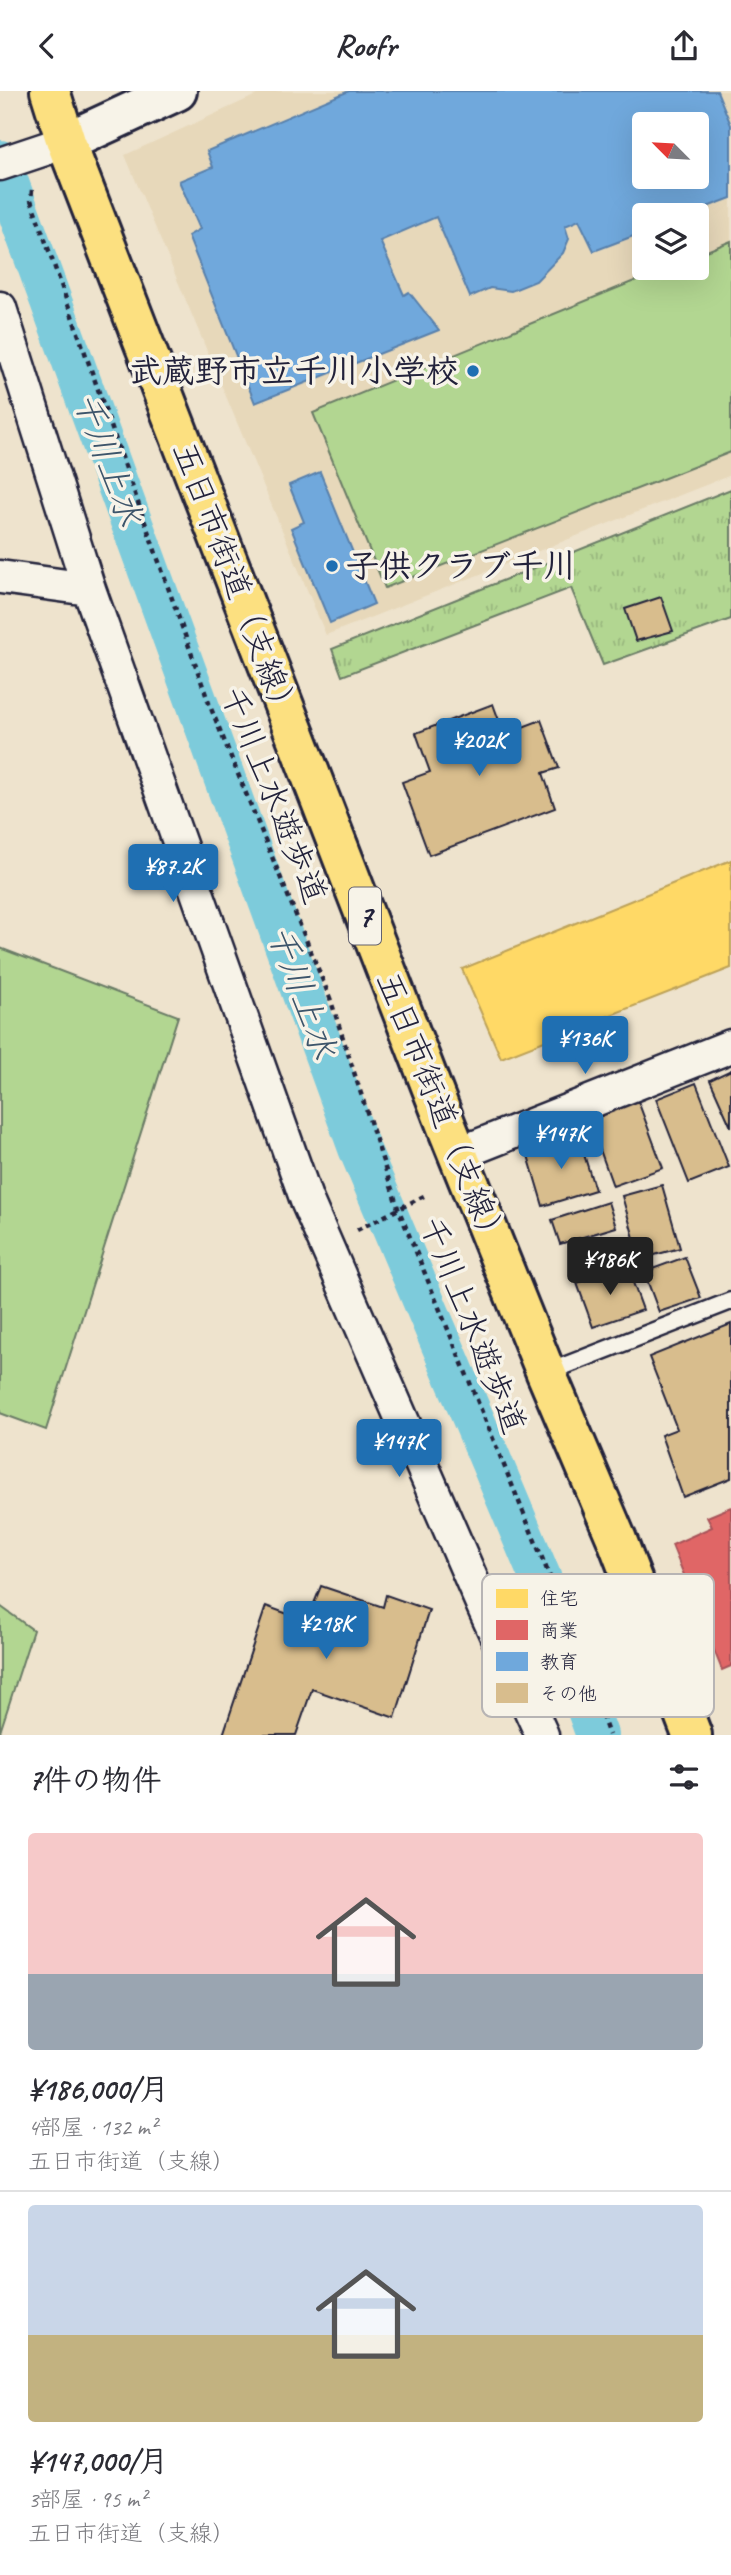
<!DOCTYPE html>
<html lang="ja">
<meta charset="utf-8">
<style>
:root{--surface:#fff;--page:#f7f7f7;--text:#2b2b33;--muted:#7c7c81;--line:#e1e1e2;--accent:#1f6fb2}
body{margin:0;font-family:Caveat,"Klee One",sans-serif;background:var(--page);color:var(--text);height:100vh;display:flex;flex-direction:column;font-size:26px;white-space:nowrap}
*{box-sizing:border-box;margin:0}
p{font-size:23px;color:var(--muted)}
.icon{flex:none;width:38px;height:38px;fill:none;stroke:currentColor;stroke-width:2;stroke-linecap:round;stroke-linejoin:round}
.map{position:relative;height:1644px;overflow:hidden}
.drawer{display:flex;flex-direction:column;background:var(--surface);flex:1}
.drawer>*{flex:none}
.needle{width:46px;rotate:294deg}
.controls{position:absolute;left:632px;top:21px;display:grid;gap:14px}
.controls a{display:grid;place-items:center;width:77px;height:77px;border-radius:7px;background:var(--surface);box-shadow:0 7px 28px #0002;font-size:35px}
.price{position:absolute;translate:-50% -60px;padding:0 16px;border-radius:7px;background:var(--accent);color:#fff;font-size:23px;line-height:46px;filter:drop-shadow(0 2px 4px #0008)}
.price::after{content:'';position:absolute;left:50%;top:42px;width:21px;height:16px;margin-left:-10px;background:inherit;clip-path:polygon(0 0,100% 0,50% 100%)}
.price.current{background:#222;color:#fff}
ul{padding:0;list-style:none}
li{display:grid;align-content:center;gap:14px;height:371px;padding:0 28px}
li+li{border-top:2px solid var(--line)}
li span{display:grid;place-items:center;height:217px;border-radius:7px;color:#555}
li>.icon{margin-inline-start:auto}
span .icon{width:126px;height:126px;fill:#fffc;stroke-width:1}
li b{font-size:30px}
h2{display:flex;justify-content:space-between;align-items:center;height:84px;padding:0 28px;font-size:30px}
header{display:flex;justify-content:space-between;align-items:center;height:91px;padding:0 28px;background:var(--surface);font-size:32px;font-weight:700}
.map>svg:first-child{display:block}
.built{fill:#e7d8ba;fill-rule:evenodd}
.grass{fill:#b2d691;stroke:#6a7c66;stroke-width:2}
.park{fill:url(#park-tufts);stroke:#6a7c66;stroke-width:2}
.homes{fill:#ffd966;stroke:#bda259;stroke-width:2}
.shops{fill:#e06666;stroke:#a75259;stroke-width:2}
.schools{fill:#6fa8dc;stroke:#5880ac;stroke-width:2;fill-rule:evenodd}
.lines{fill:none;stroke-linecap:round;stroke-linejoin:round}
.canal{stroke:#7dcbdb;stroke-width:42}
.building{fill:#d8bd8d;stroke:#22223b;stroke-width:2}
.lane-casing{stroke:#22223b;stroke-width:21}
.street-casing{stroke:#22223b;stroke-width:37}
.secondary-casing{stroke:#22223b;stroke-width:44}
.primary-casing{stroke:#22223b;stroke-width:44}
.path{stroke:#22223b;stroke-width:4.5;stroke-dasharray:5 5;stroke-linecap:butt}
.lane{stroke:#f7f3e8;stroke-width:16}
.street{stroke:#f7f3e8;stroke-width:32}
.secondary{stroke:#f7f3e8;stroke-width:38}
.primary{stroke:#fce080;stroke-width:38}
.poi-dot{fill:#1f6fb2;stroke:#f7f3e8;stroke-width:2.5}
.labels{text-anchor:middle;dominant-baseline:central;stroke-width:7;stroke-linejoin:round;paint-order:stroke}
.shield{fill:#f7f3e8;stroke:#62616f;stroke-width:2}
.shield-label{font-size:32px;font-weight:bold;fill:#22223b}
.poi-label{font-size:33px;font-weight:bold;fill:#22223b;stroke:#f7f3e8;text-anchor:end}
.street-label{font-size:33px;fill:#22223b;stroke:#f7f3e8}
.water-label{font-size:35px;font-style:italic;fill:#3d556b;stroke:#f7f3e8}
.key{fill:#f7f3e8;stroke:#b7b4b4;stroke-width:2}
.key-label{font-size:19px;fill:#22223b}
</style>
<header><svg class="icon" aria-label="back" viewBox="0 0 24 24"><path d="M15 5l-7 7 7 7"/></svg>Roofr<svg class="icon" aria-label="share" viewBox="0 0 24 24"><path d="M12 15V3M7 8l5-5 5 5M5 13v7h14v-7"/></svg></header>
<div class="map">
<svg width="731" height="1644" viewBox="0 0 731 1644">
<defs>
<pattern id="park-tufts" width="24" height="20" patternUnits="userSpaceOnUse" patternTransform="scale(1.75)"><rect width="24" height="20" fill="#b2d691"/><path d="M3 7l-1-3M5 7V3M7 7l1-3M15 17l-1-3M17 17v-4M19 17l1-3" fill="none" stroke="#99b77e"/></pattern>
</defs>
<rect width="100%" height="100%" fill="#eee3cd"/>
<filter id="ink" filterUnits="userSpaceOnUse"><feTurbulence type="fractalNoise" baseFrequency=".0143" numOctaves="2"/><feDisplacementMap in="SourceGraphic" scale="14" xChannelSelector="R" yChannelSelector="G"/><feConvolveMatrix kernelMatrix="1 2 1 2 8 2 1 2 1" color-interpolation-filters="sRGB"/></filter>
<g filter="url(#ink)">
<path class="built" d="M265,0H731V384L326,544L125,64ZM644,33H696V86H644ZM644,124H696V177H644Z"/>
<path class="grass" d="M731,150V361L385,497L313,322L666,177H696L697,164Z
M0,857L178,925L46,1339L0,1322Z
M0,1515L33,1539L0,1641Z"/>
<path class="park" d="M731,398V528L603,574L571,497L342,585L332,558Z"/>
<path class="homes" d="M731,769V877L501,967L462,878Z"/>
<path class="shops" d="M731,1416V1575L722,1579L672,1454L712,1436L707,1426Z"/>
<path class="schools" d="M349,0H717L731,34V107L686,124H644V141L594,160L579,129L565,135L569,148L563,162L536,190L511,200L490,197L470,206L436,126L380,150L404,204L409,201L439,239L255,312L188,145L200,138L179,90L213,76L207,60ZM644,33H696V86H644Z
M320,381L374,513L330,532L291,437L304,431L289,394Z"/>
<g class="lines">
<path class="canal" d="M0,70L359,1057L540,1486L597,1644"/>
</g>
<path class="building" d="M661,506L673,540L636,550L625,518Z
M493,613L504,643L541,629L559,677L543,682L555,717L429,764L402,691L430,681L416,642Z
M731,979V1036L710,989Z
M696,992L729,1076L689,1092L656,1008Z
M638,1010L663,1077L613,1095L589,1028Z
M578,1044L595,1099L543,1115L527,1061Z
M662,1094L680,1157L640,1168L622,1105Z
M608,1111L616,1136L560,1153L552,1129Z
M685,1166L701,1207L659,1221L644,1181Z
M627,1175L643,1219L593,1236L577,1192Z
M731,1233V1387L683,1406L661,1344L677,1338L649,1266Z
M321,1495L383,1516L386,1504L429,1519L395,1627L312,1598L296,1644H223L266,1515L307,1530Z"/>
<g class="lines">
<g class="lane-casing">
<path id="lane" d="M546,1282L731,1210"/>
</g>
<g class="street-casing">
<path id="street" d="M0,73L66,51
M0,217L89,498L307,1110L484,1517L542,1644
M0,486L89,498
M458,1063L731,955"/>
</g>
<g class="secondary-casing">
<path id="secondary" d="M66,51L177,0"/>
</g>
<g class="primary-casing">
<path id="primary" d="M50,0L66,51L448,1039L546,1282L617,1449L692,1644"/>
</g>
<path class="path" d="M32,99L31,109L210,615L330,907L398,1117L552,1491L609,1644
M357,1139L428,1103"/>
<use href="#lane" class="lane"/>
<use href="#street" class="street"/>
<use href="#secondary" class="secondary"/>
<use href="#primary" class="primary"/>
</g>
</g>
<g class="poi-dot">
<circle cx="473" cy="280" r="7"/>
<circle cx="332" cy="475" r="7"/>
</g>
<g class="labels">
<rect class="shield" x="349" y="796.5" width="32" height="57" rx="5"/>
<g class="shield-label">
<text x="365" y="825">7</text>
</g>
<g class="poi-label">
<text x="459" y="280">武蔵野市立千川小学校</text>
<text x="346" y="475" text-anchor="start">子供クラブ千川</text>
</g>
<g class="street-label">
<text transform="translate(236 491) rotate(69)">五日市街道（支線）</text>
<text transform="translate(274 704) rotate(68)">千川上水遊歩道</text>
<text transform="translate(442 1020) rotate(68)">五日市街道（支線）</text>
<text transform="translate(473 1234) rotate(68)">千川上水遊歩道</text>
</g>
<g class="water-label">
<text transform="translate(108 368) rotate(70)">千川上水</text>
<text transform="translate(302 901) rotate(70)">千川上水</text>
</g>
</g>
<rect x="482" y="1483" width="232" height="143" rx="10" class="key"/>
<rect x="496" y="1498" width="32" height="19" fill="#ffd966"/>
<rect x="496" y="1529" width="32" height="20" fill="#e06666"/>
<rect x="496" y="1561" width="32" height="19" fill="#6fa8dc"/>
<rect x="496" y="1592" width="32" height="20" fill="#d8bd8d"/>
<g class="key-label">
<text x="540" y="1514">住宅</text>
<text x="540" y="1546">商業</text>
<text x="540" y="1577">教育</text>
<text x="540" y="1609">その他</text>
</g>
</svg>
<div class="controls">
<a><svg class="needle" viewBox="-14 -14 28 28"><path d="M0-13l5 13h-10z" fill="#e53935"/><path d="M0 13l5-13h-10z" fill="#7c7c81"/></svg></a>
<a><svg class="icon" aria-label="layers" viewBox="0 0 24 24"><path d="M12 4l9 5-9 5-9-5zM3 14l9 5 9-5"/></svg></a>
</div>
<b class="price" style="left:479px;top:687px">¥202K</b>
<b class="price" style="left:173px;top:813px">¥87.2K</b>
<b class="price" style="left:585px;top:985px">¥136K</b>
<b class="price" style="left:561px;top:1080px">¥147K</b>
<b class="price current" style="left:610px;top:1206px">¥186K</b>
<b class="price" style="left:399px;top:1388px">¥147K</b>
<b class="price" style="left:326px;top:1570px">¥218K</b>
</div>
<section class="drawer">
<h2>7件の物件<svg class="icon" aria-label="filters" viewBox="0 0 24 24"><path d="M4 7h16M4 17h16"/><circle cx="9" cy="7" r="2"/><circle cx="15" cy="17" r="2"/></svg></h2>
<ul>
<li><span style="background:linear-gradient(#f6c9c9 65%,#9aa5b1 0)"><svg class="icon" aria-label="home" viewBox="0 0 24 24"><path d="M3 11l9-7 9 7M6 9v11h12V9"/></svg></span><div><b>¥186,000/月</b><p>4部屋 · 132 m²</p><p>五日市街道（支線）</p></div></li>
<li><span style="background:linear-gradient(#c9d6e8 60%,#c2b280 0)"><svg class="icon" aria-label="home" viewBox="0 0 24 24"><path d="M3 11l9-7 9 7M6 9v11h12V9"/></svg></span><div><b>¥147,000/月</b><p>3部屋 · 95 m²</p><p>五日市街道（支線）</p></div></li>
</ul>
</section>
